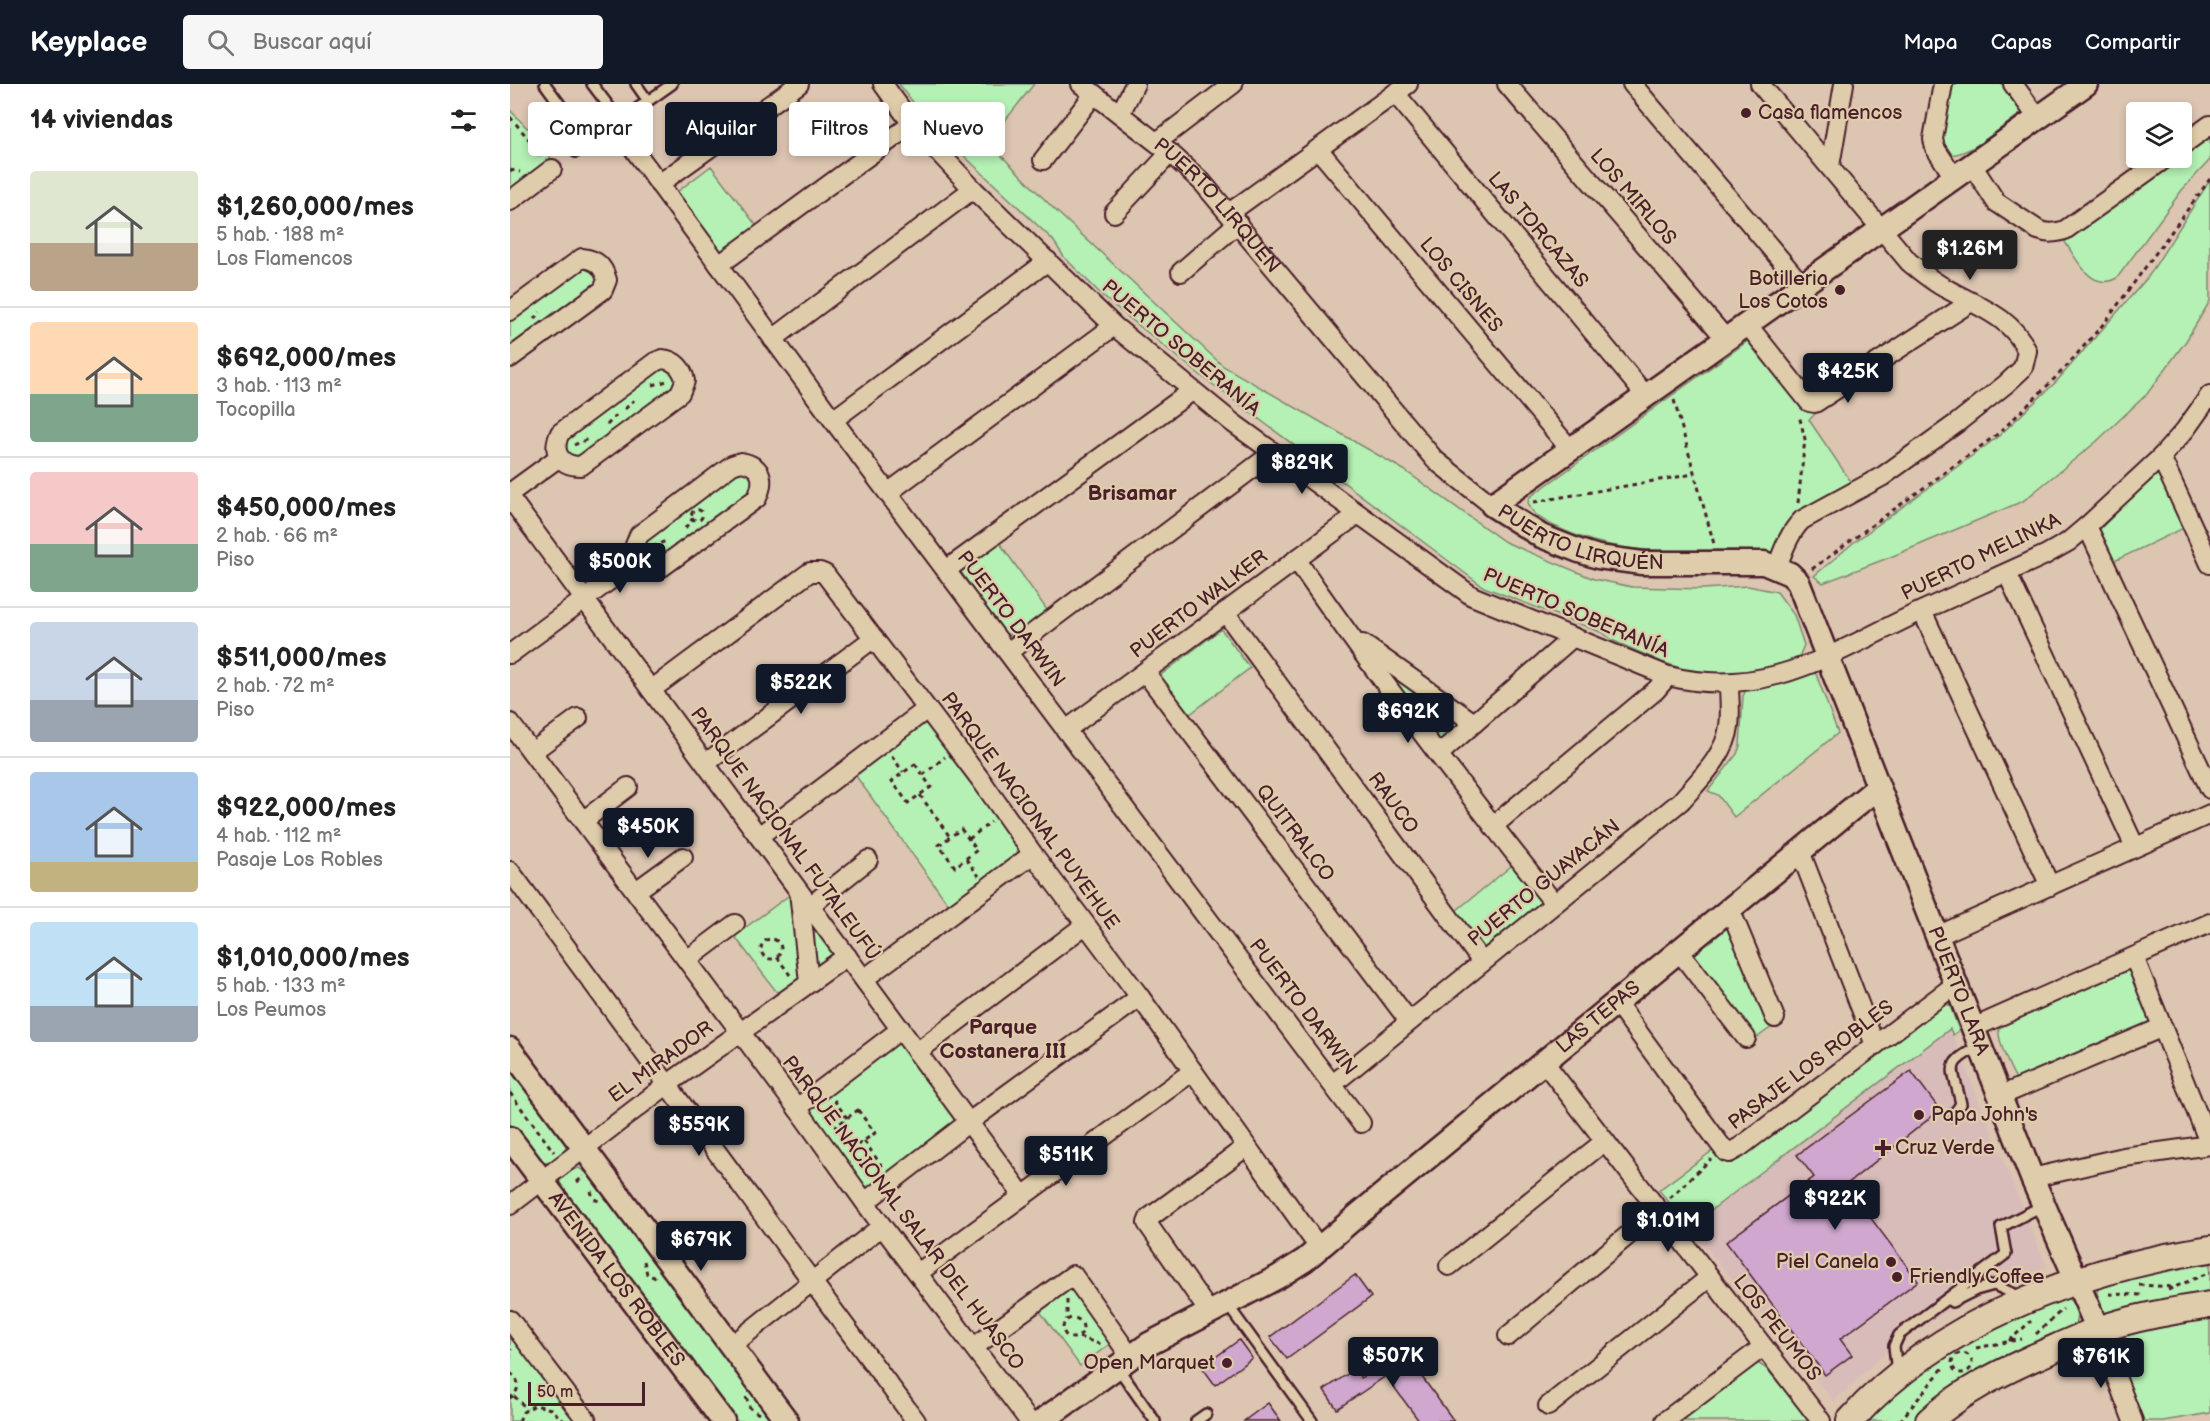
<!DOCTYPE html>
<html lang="es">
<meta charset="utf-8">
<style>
:root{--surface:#fff;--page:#f6f6f6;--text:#222;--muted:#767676;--line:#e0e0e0;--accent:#111827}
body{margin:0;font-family:"Balsamiq Sans",sans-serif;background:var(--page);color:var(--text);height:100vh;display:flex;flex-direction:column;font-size:22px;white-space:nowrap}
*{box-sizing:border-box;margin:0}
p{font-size:20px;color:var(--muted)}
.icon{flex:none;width:33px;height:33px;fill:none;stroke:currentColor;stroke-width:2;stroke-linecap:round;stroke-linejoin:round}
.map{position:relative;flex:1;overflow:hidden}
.details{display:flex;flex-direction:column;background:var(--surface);width:510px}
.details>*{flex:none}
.banner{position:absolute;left:18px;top:18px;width:570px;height:54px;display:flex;gap:12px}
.controls{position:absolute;left:1616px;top:18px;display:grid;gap:12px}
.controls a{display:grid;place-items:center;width:66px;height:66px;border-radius:6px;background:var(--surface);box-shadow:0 3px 9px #0003;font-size:30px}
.scale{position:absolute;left:18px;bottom:15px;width:117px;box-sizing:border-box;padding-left:6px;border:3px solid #4a1f2b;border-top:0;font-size:16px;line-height:21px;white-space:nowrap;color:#4a1f2b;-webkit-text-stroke:4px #dfccaa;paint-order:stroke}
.price{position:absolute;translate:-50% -51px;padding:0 14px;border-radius:6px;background:var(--accent);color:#fff;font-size:20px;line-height:39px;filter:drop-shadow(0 2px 3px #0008)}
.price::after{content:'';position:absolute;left:50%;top:36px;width:18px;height:14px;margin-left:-9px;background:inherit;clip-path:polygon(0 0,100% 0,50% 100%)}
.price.on{background:#222;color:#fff}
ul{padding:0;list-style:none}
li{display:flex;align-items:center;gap:18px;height:150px;padding:0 30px}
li+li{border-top:2px solid var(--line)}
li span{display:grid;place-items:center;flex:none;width:168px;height:120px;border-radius:6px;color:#555}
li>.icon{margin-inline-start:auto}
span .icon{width:72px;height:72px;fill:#fffc;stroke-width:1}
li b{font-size:26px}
h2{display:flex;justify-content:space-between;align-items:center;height:72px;padding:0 30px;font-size:26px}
.chip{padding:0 21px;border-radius:6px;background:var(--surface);box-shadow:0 3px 9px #0003;font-size:21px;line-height:54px}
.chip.on{background:var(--accent);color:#fff}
header{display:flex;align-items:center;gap:36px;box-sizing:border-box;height:84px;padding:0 30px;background:var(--accent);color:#fff}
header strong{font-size:28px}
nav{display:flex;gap:33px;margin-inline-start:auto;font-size:21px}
.search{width:420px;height:54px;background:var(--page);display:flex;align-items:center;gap:15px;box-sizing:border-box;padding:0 21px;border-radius:6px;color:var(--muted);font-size:22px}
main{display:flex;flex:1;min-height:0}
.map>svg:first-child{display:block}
.built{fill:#d8bcba}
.green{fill:#b5f0b4;stroke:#808870;stroke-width:1.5}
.building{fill:#d0a8cf;stroke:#4a1f2b;stroke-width:1.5}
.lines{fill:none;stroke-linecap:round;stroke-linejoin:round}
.service-casing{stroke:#4a1f2b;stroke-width:14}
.minor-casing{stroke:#4a1f2b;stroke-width:22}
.tertiary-casing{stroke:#4a1f2b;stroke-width:27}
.secondary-casing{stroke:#4a1f2b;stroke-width:30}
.path{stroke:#4a1f2b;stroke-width:3;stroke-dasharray:4.5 4.5;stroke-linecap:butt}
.service{stroke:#dfccaa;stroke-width:9}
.minor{stroke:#dfccaa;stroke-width:18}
.tertiary{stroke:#dfccaa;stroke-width:22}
.secondary{stroke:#dfccaa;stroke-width:26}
.poi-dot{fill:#4a1f2b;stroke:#dfccaa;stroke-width:2}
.labels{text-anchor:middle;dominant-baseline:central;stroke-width:4.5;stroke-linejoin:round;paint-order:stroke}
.poi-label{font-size:20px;fill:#4a1f2b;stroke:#dfccaa;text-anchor:start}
.street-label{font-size:20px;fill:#4a1f2b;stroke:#dfccaa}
.neighbourhood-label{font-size:21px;font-weight:bold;fill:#4a1f2b;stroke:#dfccaa}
</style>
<header>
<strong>Keyplace</strong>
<div class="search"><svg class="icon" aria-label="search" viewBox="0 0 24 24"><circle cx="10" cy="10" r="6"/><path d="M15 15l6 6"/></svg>Buscar aquí</div>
<nav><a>Mapa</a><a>Capas</a><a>Compartir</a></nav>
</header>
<main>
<section class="details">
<h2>14 viviendas<svg class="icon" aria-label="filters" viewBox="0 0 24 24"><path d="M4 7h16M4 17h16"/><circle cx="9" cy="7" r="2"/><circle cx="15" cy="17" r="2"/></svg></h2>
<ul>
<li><span style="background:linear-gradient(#dfe7d0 60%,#b9a48a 0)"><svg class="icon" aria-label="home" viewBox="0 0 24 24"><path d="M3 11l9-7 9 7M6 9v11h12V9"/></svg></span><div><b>$1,260,000/mes</b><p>5 hab. · 188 m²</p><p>Los Flamencos</p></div></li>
<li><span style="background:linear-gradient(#ffd9b3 60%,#7fa58c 0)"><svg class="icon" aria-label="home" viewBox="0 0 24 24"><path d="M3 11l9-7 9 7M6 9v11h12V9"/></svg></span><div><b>$692,000/mes</b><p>3 hab. · 113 m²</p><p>Tocopilla</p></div></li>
<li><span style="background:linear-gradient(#f6c9c9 60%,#7fa58c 0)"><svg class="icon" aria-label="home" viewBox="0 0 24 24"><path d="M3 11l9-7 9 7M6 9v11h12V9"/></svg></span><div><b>$450,000/mes</b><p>2 hab. · 66 m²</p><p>Piso</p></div></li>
<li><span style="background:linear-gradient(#c9d6e8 65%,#9aa5b1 0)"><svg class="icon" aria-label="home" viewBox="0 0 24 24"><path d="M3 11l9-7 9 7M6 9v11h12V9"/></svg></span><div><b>$511,000/mes</b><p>2 hab. · 72 m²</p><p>Piso</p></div></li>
<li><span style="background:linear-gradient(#a9c7e8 75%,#c2b280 0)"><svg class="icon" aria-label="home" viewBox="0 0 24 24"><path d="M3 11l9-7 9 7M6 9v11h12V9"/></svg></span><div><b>$922,000/mes</b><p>4 hab. · 112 m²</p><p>Pasaje Los Robles</p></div></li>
<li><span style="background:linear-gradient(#bfe0f5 70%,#9aa5b1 0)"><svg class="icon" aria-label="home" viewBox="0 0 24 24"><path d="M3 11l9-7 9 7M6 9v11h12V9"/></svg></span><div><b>$1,010,000/mes</b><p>5 hab. · 133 m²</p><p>Los Peumos</p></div></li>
</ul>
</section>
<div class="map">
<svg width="1700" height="1337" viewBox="0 0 1700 1337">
<rect width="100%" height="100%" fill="#dcc5b1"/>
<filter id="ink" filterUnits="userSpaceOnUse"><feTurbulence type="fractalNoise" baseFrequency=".0167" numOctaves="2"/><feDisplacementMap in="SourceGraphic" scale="12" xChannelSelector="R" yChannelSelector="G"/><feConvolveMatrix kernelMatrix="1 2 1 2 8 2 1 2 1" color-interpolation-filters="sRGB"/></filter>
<g filter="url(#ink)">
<path class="built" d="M1440,945L1536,1182L1456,1216L1397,1252L1370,1274L1324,1317L1179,1143Z"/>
<path class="green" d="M389,0H524L478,58L544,125L713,282L894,386L995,458L1084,495L1122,503L1193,505L1238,502L1267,508L1284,531L1294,561L1289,573L1276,580L1246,588L1226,591L1202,590L1176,586L1152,578L1104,557L1093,549L974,503L956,490L689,290L596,215L554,173L543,156L450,68L409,26Z
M1440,0H1497L1512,26L1511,29C1496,41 1456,75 1437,70L1431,56Z
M0,26L17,44L25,43L40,62V76L0,107Z
M1700,48V76L1672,106L1607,194C1581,208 1568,177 1555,158L1565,146L1665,74H1671V69Z
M201,82L249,145L212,168L206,164L168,112L167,108Z
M1700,96V217L1676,257L1637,310L1586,358L1513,417L1383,472L1313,499L1304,492L1343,459L1489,352L1546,298L1638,193Z
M80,180L91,199L0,268V233L72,181Z
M1245,252L1305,330L1299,336L1344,402L1262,470C1250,472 1238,467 1225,466C1158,466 1107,473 1044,442C1033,436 1021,430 1018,418L1020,413Z
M148,282L164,285L168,302L70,375L57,371L53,353Z
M226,385L241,390L245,399L243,409L150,476L139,477L131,469L132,455Z
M1649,386L1676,443L1598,480L1588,447Z
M489,458L537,526L507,550H497L492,547L451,488L452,485Z
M711,545L740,584L675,634L647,594Z
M859,569L952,638L932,657L928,656Z
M1304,589L1306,590L1328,649L1224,733L1208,711L1198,707L1227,670L1230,662L1233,612L1236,606L1240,604L1260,601Z
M413,637L417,639L445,673L511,767L510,773L441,824L343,688Z
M1005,779L1034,816L971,866L942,830Z
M281,810L290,890L288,895L269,911L223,850L230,844L232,846Z
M1219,838L1263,942L1245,955L1181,874L1180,870Z
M305,843L322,863L323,869L310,880H306L301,844Z
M1618,884L1623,885L1646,940L1508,998C1501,987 1484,951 1490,940Z
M1434,919L1440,922L1449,946L1443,951L1440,945L1179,1143L1149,1106L1205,1065L1217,1079H1221L1427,922Z
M382,957L390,958L446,1036V1040L357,1105L353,1103L300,1027L299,1022Z
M0,982L55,1056C59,1068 50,1073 42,1079L27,1077L0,1040Z
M69,1084L80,1091L265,1337H225L48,1100L56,1088Z
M1700,1173V1211L1601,1231L1594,1229L1587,1209L1589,1201Z
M560,1201L601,1259L570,1282L526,1222Z
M1552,1212C1568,1217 1569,1230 1564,1244L1415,1326L1403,1337H1350L1426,1273Z
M1700,1228V1329L1653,1337H1634L1599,1257L1602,1251Z
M3,1254L71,1337H0V1255Z
M1246,1278L1257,1285L1300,1337H1172L1173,1334Z"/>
<path class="building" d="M1401,987L1430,1026L1336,1101L1408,1197L1330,1255L1342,1271L1315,1291L1216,1158L1304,1093L1287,1071Z
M845,1191L861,1213L777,1275L760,1253Z
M729,1256L742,1274L705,1301L692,1283Z
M891,1264L944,1337H909L876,1292L827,1325L814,1306L845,1285L851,1294Z
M758,1319L771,1337H734Z"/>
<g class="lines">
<g class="service-casing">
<path id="service" d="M35,0L79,60
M82,0L110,37
M126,0L138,17
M66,68L162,0
M1443,1031L1451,1020C1444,984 1431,981 1470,962
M1442,1218L1466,1206L1484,1201L1511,1213
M717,1220L802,1337
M608,1284L645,1337
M1387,1289L1384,1262L1389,1251L1496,1170L1491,1143L1532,1122
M686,1337L696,1330"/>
</g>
<g class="minor-casing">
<g id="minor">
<path d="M373,0L402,40L463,105L604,242L723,339L962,512L1158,592C1255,616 1321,570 1405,530C1448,510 1492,491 1535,471L1558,458L1577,442L1651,373L1675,346L1700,311"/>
<path id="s1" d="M571,0L660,69L692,98L925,376L982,421"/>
<path d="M997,0L1216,255"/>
<path d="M1122,0L1292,201"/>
<path d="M1250,0L1399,178C1411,188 1423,198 1437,205C1467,222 1502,233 1517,267L1513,284L1496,300L1447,339L1373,392L1292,436C1279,449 1273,467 1267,483"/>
<path d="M1433,0L1423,55L1425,64L1444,93"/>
<path d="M1503,0L1528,34"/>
<path d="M885,9L1136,312"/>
<path d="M610,30L625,0"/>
<path d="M117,56L323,336L851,1039"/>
<path d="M647,58L723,0"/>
<path d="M1671,62L1700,41"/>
<path d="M808,65L1060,365"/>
<path d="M533,76L584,10"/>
<path d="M1462,81L1486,118L1528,146C1538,150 1545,149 1555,146L1656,74"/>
<path d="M1320,82L1334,0"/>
<path d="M149,100L289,0"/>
<path d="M0,117L42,85"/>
<path d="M604,129L660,69"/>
<path d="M719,129L898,0"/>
<path d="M209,181L402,40"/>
<path d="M671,188L728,139"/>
<path d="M0,227L72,174C87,176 93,182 97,196L93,206L0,274"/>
<path d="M1237,240L1299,318L1305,319L1461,218"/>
<path d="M263,255L463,105"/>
<path d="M152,275C165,276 173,285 175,297L170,309L71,382C50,382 41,368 50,349L145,278Z"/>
<path d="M323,336L538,177"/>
<path d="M1651,373L1700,480"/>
<path d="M231,378C253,382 255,396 247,414L152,483C142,486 134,483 126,477L123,466L129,451L222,381Z"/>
<path d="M379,408L604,242"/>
<path d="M0,409L48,374"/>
<path d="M0,414L513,1112"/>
<path d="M1577,442L1700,705"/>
<path d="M786,475C867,593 955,707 1044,819"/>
<path d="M436,486L682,307"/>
<path d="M1497,489L1625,763"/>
<path d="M1412,527L1540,802"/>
<path d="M715,528L972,878"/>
<path d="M853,560L964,639"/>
<path d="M498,568L763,369"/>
<path d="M0,570L126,477"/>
<path d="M635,588L899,937"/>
<path d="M141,606L300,488H310L315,490L471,696L523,770L630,913L810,1165"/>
<path d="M0,639L287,1024L372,1142L519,1337"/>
<path d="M556,646L848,430"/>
<path d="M22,668L68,634"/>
<path d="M929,670L1063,553"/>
<path d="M196,679L364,554"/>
<path d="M73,737L118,703"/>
<path d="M983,742L1146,606L1158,592"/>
<path d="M249,752L417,625"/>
<path d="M1290,767L1365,961"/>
<path d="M0,787C136,970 269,1155 406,1337"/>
<path d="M126,807L173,773"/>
<path d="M289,808L299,898"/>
<path d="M300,822L358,776"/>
<path d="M1220,825L1265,934"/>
<path d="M1427,852L1700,730"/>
<path d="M1169,867L1236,954"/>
<path d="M1624,873L1700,1061"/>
<path d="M177,876L225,840"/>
<path d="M354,895L523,770"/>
<path d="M1106,918L1209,1059L1216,1068L1219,1069L1230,1063L1446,900"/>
<path d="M1463,944L1700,839"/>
<path d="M407,968L575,841"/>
<path d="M1034,978L1311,1337"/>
<path d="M823,1000L1171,717C1189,696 1216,671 1219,642C1221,628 1219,613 1219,599"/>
<path d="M1490,1012L1653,943"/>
<path d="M287,1024L391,945"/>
<path d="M1522,1094L1614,1073L1700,1061"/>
<path d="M355,1118L459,1038L630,913"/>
<path d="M0,1121L158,1000L337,872"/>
<path d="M939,1182L1095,1057"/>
<path d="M408,1189L683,987"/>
<path d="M699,1228L637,1139L639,1134L736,1063"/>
<path d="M0,1236L77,1337"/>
<path d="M1588,1246L1623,1337"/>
<path d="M998,1252L1148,1126"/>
<path d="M221,1262L372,1142"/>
<path d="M464,1263L563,1191L620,1272"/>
<path d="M1038,1322L1200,1193"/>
<path d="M1155,1337L1253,1263"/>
</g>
</g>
<g class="tertiary-casing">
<g id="tertiary">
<path id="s2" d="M1576,0L982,421L1031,452L1069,467L1088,473L1132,479H1254L1280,490L1288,498L1522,1094L1588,1246"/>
<path d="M0,965L277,1337"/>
<path id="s3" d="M0,1054L213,1337"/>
<path id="s4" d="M532,1337L639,1260L768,1193L795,1176L849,1130L1367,704"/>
</g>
</g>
<g class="secondary-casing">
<path id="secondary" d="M1340,1337C1428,1237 1571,1185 1700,1165
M1419,1337C1449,1309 1488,1290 1525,1273C1546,1264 1567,1254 1588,1246C1624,1233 1663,1227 1700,1221"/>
</g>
<path class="path" d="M0,33L29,67V74
M0,86L10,88
M24,235L30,228
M143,301L157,297
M1164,316L1204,460
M115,325L124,316
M97,341L106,331
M64,361L80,354
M1024,418L1184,390
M1288,419L1295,355L1289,331
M181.5 431a5.5 5.5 0 1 1 11 0a5.5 5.5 0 1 1-11 0Z
M175,444L183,434
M142,463L158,456
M1302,485L1489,349L1521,318L1553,286L1596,237L1700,95
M382,672L393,688
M405,680L421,703L398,719L382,697Z
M413,691L435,673
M410,711L440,753
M451,745L467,766L445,783L429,761Z
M459,755L481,738
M456,775L469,792
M251 865a10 10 0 1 1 20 0a10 10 0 1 1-20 0Z
M267,873L280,891
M0,1009L44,1068
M324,1016L337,1034
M348,1026L365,1049L342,1065L326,1042Z
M354,1057L374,1085
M67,1098L74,1092
M81,1107L83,1114L92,1119
M1160,1114L1201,1075
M134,1177L137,1190L148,1195
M1629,1201L1664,1203
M1658,1206L1700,1188
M1599,1210L1634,1211
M557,1216V1236
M553 1244a10 10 0 1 1 20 0a10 10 0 1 1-20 0Z
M1526,1250L1553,1225
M569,1253L592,1261
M1499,1257L1521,1237
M1466,1264L1512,1255
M1442 1279a10 10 0 1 1 20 0a10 10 0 1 1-20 0Z
M0,1275L1,1265
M0,1289C11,1296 10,1307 0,1314
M4,1312L17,1325
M236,1313L240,1324L249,1330
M9,1337L13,1328L25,1321L41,1325L54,1337
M1390,1337L1433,1284"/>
<use href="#service" class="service"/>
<use href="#minor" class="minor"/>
<use href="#tertiary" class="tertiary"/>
<use href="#secondary" class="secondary"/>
</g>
</g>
<g class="poi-dot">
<circle cx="1236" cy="29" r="6"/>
<circle cx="1330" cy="206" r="6"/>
<circle cx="1409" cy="1031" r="6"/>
<path d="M1370 1055h6v6h6v6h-6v6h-6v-6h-6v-6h6z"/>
<circle cx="1381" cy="1178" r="6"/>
<circle cx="1387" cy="1193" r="6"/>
<circle cx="717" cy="1279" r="6"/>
</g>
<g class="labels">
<g class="poi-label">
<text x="1248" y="29">Casa flamencos</text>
<text x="1318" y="195" text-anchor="end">Botilleria<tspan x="1318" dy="23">Los Cotos</tspan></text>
<text x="1421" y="1031">Papa John's</text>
<text x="1385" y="1064">Cruz Verde</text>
<text x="1369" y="1178" text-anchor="end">Piel Canela</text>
<text x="1399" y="1193">Friendly Coffee</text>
<text x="705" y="1279" text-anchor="end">Open Marquet</text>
</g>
<g class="street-label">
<text transform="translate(1123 113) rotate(49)">LOS MIRLOS</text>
<text stroke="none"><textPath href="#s1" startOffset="183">PUERTO LIRQUÉN</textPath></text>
<text transform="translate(1028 146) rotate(50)">LAS TORCAZAS</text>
<text transform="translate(951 201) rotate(50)">LOS CISNES</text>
<text transform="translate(671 264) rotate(40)">PUERTO SOBERANÍA</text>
<text stroke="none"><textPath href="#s2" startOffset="825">PUERTO LIRQUÉN</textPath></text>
<text transform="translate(1471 473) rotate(-26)">PUERTO MELINKA</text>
<text transform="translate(689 520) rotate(-37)">PUERTO WALKER</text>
<text transform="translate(1066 529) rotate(23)">PUERTO SOBERANÍA</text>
<text transform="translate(501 535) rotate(53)">PUERTO DARWIN</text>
<text transform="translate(883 719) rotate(54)">RAUCO</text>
<text transform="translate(520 727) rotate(54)">PARQUE NACIONAL PUYEHUE</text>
<text transform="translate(785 749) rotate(53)">QUITRALCO</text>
<text transform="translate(275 750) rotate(54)">PARQUE NACIONAL FUTALEUFÚ</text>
<text transform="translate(1034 799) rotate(-39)">PUERTO GUAYACÁN</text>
<text stroke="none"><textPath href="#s2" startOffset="1492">PUERTO LARA</textPath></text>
<text transform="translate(793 923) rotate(53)">PUERTO DARWIN</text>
<text stroke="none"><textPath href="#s4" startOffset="690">LAS TEPAS</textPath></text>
<text transform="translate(151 978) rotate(-36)">EL MIRADOR</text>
<text transform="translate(1301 981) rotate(-37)">PASAJE LOS ROBLES</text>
<text transform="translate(393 1129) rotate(53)">PARQUE NACIONAL SALAR DEL HUASCO</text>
<text stroke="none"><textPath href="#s3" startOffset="177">AVENIDA LOS ROBLES</textPath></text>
<text transform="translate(1267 1244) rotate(52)">LOS PEUMOS</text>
</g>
<g class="neighbourhood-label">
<text x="622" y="409">Brisamar</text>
<text x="493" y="943">Parque<tspan x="493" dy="24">Costanera III</tspan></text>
</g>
</g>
</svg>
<div class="controls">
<a><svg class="icon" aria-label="layers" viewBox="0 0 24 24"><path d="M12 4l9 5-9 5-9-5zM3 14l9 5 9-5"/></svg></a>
</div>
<div class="scale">50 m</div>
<b class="price on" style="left:1460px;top:197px">$1.26M</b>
<b class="price" style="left:1338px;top:320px">$425K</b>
<b class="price" style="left:792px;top:411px">$829K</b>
<b class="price" style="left:110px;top:510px">$500K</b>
<b class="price" style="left:291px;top:631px">$522K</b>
<b class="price" style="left:898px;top:660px">$692K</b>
<b class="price" style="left:138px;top:775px">$450K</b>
<b class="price" style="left:189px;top:1073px">$559K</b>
<b class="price" style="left:556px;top:1103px">$511K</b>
<b class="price" style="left:1325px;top:1147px">$922K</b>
<b class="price" style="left:1158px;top:1169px">$1.01M</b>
<b class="price" style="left:191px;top:1188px">$679K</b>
<b class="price" style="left:883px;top:1304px">$507K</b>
<b class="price" style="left:1591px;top:1305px">$761K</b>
<div class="banner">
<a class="chip">Comprar</a>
<a class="chip on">Alquilar</a>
<a class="chip">Filtros</a>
<a class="chip">Nuevo</a>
</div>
</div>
</main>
